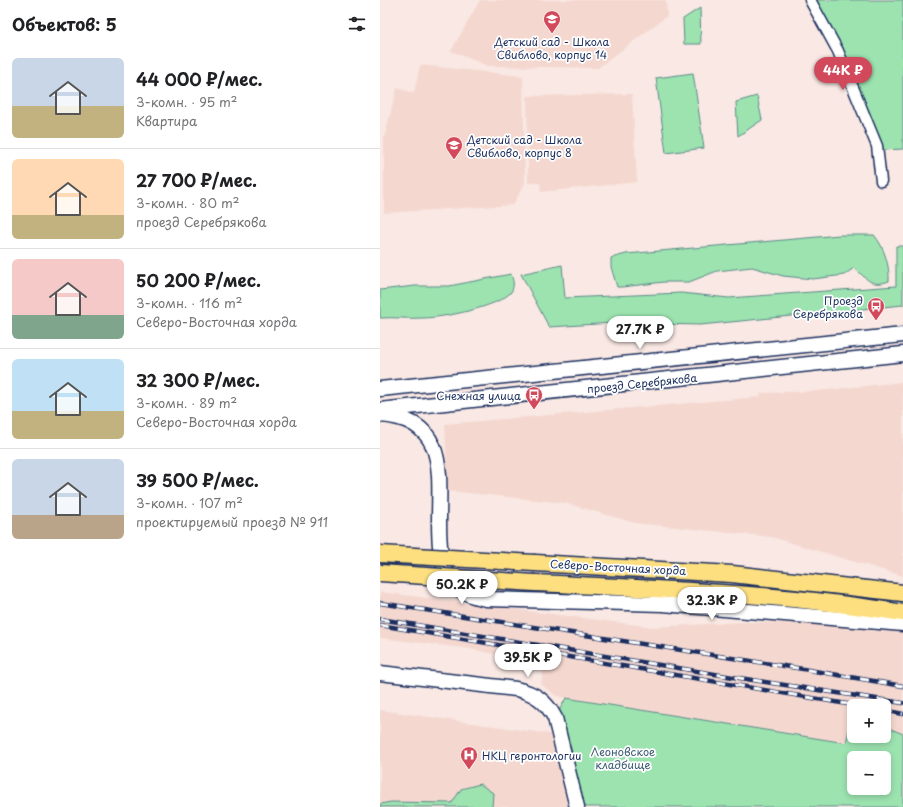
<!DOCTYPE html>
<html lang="ru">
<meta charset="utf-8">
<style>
:root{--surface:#fff;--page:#f6f6f6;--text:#202124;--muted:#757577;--line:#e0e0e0;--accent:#d1495b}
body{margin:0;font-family:"Playpen Sans",sans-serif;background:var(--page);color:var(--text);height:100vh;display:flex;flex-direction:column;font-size:15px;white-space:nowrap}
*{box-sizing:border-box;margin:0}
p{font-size:13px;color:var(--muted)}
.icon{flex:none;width:22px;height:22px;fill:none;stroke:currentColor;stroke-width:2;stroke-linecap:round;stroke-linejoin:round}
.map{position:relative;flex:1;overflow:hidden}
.panel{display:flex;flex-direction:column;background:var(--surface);width:380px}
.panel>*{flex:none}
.tools{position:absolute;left:467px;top:699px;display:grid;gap:8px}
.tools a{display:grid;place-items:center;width:44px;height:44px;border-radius:6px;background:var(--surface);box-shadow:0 2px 6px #0003;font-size:20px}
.price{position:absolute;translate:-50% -34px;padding:0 9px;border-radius:14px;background:#fff;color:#222;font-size:13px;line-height:26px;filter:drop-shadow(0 1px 2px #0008)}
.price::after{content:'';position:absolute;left:50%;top:24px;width:12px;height:9px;margin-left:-6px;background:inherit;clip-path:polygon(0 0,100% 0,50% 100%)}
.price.on{background:var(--accent);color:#fff}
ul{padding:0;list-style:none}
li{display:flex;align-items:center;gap:12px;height:100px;padding:0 12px}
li+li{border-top:1px solid var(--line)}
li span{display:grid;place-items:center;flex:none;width:112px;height:80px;border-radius:6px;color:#555}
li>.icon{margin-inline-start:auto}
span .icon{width:48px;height:48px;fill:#fffc;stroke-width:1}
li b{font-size:17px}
h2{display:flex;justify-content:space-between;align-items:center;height:48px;padding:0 12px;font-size:17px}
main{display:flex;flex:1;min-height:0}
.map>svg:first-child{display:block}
.built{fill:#f4d8d0}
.green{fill:#9ce3b0;stroke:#5c8987;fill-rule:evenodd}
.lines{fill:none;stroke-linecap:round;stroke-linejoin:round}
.street-casing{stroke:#1b2f5e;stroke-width:13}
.secondary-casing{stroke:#1b2f5e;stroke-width:17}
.primary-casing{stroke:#1b2f5e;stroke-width:19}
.street{stroke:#fff;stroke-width:10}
.secondary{stroke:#fff;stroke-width:14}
.primary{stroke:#fedf80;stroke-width:16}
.rail-casing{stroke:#1b2f5e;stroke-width:4.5}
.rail{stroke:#fff;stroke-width:3;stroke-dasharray:9;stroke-linecap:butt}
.primary-bridge-casing{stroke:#1b2f5e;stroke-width:19;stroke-linecap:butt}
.primary-bridge{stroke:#fedf80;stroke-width:16}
.labels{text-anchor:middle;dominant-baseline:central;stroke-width:3.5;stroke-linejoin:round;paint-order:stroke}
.poi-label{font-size:11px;fill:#1b2f5e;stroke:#fff;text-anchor:start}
.street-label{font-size:11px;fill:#1b2f5e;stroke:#fff}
.park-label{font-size:11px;fill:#3b5c72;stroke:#fff}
</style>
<main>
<section class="panel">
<h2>Объектов: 5<svg class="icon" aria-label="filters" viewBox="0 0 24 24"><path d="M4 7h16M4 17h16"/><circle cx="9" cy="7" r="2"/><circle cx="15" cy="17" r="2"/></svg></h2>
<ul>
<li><span style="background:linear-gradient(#c9d6e8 60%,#c2b280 0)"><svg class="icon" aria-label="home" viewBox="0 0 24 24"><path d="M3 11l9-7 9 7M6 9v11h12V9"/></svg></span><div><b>44 000 ₽/мес.</b><p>3-комн. · 95 m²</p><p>Квартира</p></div></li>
<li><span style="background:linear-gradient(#ffd9b3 70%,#c2b280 0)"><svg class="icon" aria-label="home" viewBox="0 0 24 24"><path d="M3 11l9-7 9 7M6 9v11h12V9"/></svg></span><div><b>27 700 ₽/мес.</b><p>3-комн. · 80 m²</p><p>проезд Серебрякова</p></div></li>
<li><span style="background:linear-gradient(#f6c9c9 70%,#7fa58c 0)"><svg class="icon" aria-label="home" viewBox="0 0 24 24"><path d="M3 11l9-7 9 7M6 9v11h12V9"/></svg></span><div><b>50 200 ₽/мес.</b><p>3-комн. · 116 m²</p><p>Северо-Восточная хорда</p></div></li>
<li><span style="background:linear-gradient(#bfe0f5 65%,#c2b280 0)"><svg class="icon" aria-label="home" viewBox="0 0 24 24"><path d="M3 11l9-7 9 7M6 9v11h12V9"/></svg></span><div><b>32 300 ₽/мес.</b><p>3-комн. · 89 m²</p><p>Северо-Восточная хорда</p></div></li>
<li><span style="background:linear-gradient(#c9d6e8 70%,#b9a48a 0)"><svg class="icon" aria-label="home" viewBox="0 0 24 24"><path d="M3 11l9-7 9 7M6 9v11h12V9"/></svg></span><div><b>39 500 ₽/мес.</b><p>3-комн. · 107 m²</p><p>проектируемый проезд № 911</p></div></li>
</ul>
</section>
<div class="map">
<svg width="523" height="807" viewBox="0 0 523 807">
<rect width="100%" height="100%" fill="#f9e8e3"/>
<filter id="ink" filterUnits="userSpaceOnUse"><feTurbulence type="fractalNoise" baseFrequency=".025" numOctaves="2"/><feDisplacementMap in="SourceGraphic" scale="8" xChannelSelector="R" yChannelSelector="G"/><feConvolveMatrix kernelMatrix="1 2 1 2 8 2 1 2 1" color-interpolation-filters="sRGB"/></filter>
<g filter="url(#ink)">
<path class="built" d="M100,0H286L287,16L218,68L108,66L71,51Z
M40,65L143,76L145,183L133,205L4,213V138L17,88L34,93Z
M252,94L257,182L161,192L160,183H148L147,96Z
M523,382V576L391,537L255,523L185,503L68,491L65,424L380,397L381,393L436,391Z
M0,592L273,627L363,622L474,623L523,631V734L504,726V706H474L466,743L186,698L175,695L161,684L165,664L84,648L0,638Z
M0,710L170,734L188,807H0Z"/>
<path class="green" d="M434,0H523V149L504,150L463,50Z
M320,8L321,44H304L303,19Z
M313,73L324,148L286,153L276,78Z
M377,96L382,120L358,136L356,102Z
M460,235H494C504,246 510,267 509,281C490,288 487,278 474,268L464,275L433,279L403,276L372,267L337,271L309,282H284L242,287H237L231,267V258L246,254Z
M516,246H523V305L320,325L233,323L169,327L141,274L182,265L185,298L301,293L349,298L516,286Z
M131,274C133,280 135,286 131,292C119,307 62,318 43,318C29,319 14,317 0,318V290L35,286H69Z
M186,698L466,743L473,712L474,736H504V726L523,734V807H203L184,722L179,711ZM474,758H504V788H474Z
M100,784L113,793L112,807H0V804L11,802L72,803L81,789Z"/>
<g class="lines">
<g class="street-casing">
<path id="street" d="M430,0L458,51L497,146L501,181"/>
</g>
<g class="secondary-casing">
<path id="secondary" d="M0,389L523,335
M0,410L523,354
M0,415C102,421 31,540 76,586C84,594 96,597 106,599L283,604L523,624
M0,673L136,689C155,693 166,701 175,718L197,807"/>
</g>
<g class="primary-casing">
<path id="primary" d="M155,563L352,574L523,593
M155,583C278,589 401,593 523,613"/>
</g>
<use href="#street" class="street"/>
<use href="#secondary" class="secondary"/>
<use href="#primary" class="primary"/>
<g class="rail-casing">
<path id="rail" d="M0,603L423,669L523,686
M0,619L353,677L523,703
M0,625L479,706
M504,710L523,714"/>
</g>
<use href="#rail" class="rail"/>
<g class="primary-bridge-casing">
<path id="primary-bridge" d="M0,554L155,563
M0,573L155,583"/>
</g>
<use href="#primary-bridge" class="primary-bridge"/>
</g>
</g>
<defs>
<g id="school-pin" transform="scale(0.9)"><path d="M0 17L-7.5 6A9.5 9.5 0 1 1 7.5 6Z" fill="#d1495b" stroke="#fff"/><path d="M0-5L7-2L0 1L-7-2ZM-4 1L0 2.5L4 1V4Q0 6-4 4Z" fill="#fff"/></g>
<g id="bus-pin" transform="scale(0.9)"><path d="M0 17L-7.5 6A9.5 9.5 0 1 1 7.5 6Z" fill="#d1495b" stroke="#fff"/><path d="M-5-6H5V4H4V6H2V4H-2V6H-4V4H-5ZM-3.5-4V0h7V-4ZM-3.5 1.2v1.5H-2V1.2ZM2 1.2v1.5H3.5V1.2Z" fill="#fff"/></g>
<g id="hospital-pin" transform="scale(0.9)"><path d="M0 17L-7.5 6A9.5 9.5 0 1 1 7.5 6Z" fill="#d1495b" stroke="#fff"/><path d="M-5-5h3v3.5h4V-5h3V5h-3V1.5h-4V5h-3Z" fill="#fff"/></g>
</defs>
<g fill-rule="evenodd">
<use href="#school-pin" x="172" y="19"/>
<use href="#school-pin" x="74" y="145"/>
<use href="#bus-pin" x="496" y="306"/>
<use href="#bus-pin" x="154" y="395"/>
<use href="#hospital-pin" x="89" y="755"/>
</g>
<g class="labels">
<g class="poi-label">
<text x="172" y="41" text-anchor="middle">Детский сад - Школа<tspan x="172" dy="13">Свиблово, корпус 14</tspan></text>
<text x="87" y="139">Детский сад - Школа<tspan x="87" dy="13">Свиблово, корпус 8</tspan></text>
<text x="483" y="300" text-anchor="end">Проезд<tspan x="483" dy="13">Серебрякова</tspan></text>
<text x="141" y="395" text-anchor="end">Снежная улица</text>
<text x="102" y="755">НКЦ геронтологии</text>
</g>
<g class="street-label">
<text transform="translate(262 383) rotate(-6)">проезд Серебрякова</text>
<text transform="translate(238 567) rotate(3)">Северо-Восточная хорда</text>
</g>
<g class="park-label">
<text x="243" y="751">Леоновское<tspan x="243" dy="13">кладбище</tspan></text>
</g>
</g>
</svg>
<div class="tools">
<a>+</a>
<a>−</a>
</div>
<b class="price on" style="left:463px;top:91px">44K ₽</b>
<b class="price" style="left:260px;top:350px">27.7K ₽</b>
<b class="price" style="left:82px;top:605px">50.2K ₽</b>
<b class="price" style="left:332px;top:621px">32.3K ₽</b>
<b class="price" style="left:148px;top:678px">39.5K ₽</b>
</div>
</main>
